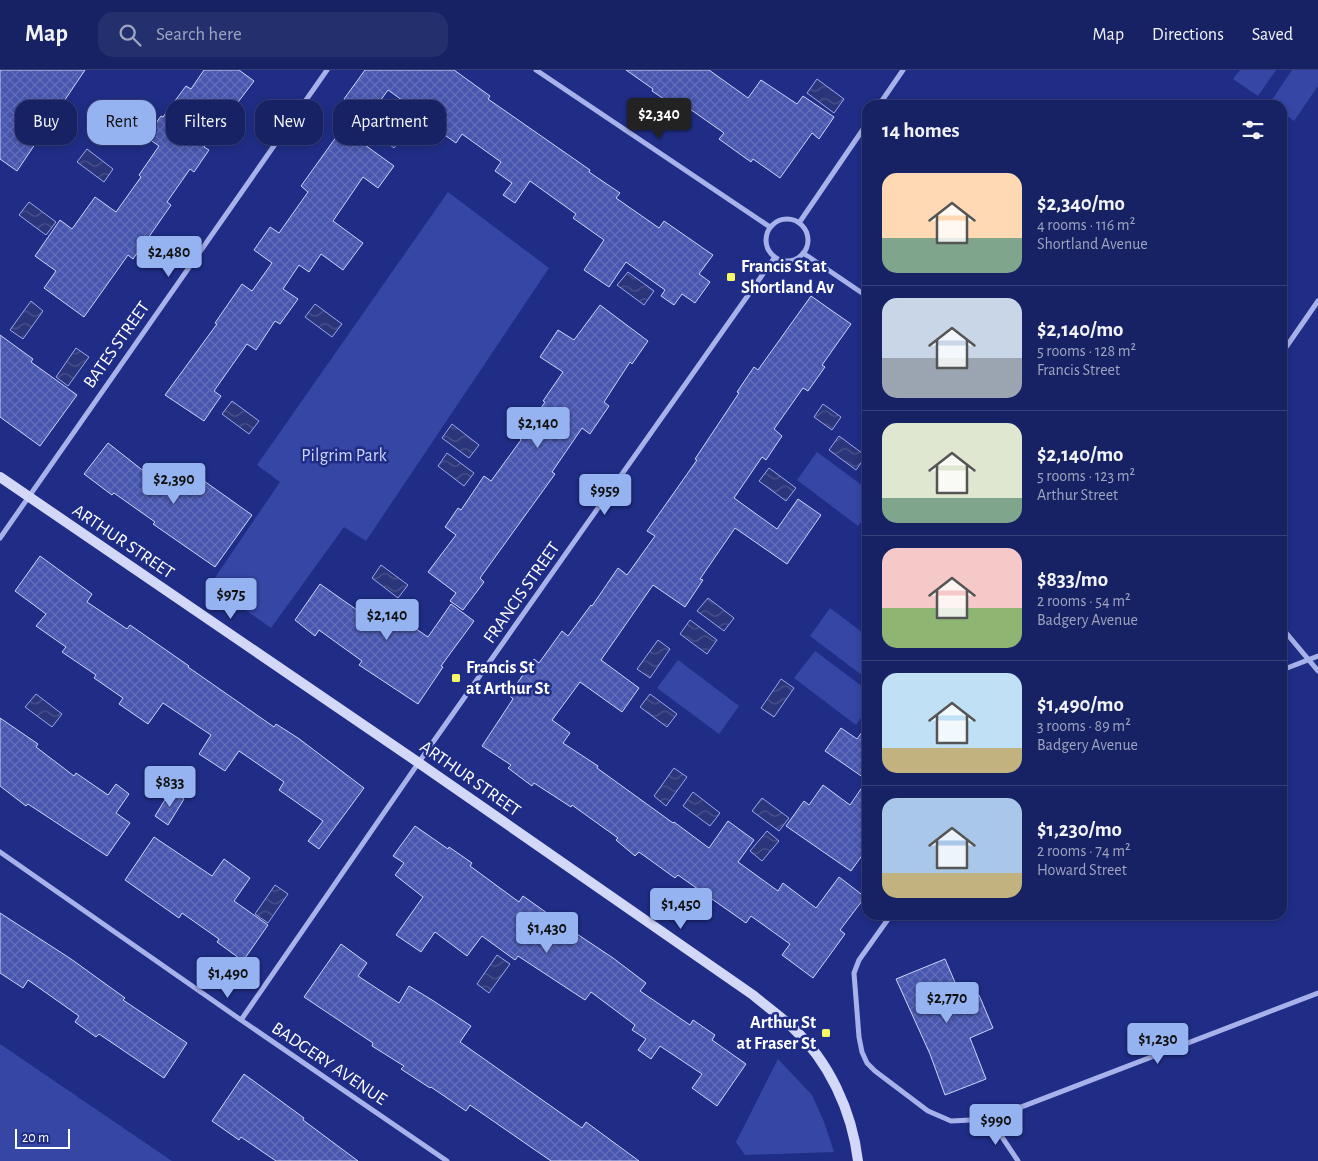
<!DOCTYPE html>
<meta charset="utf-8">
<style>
:root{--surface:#172264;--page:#242f6d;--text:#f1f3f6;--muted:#9ea4bf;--line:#363f78;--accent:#95b2f1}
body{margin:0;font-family:"Alegreya Sans",sans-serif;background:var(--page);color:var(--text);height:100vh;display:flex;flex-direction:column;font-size:19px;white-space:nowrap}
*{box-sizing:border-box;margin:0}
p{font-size:16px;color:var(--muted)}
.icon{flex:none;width:28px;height:28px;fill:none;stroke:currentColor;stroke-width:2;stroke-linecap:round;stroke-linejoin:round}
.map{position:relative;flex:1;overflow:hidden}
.details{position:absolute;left:862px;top:30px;width:425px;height:820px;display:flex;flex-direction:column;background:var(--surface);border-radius:15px;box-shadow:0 2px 8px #0003,0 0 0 1px var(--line)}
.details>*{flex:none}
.hud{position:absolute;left:15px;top:30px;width:475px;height:45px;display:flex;gap:10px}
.scale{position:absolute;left:15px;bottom:12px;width:55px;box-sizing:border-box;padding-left:5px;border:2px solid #fff;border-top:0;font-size:14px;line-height:18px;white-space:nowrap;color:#fff;-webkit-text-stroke:4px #1f2d86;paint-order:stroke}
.price{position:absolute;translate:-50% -42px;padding:0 11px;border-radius:5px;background:var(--accent);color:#111;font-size:16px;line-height:32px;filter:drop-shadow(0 1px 2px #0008)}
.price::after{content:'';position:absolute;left:50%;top:30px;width:15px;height:11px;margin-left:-8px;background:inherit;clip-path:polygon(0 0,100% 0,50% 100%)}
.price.on{background:#222;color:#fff}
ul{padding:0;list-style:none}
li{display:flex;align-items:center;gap:15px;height:125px;padding:0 20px}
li+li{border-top:1px solid var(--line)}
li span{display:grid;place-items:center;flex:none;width:140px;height:100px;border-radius:15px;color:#555}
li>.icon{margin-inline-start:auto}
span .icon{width:60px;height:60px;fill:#fffc;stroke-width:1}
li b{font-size:21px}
h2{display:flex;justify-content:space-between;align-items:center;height:60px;padding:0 20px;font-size:21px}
.tag{padding:0 18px;border-radius:15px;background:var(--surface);box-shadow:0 2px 8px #0003,0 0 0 1px var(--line);font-size:18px;line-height:45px}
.tag.on{background:var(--accent);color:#111}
header{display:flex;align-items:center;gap:30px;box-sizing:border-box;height:70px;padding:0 25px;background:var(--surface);border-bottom:1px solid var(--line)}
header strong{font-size:24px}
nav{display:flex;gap:28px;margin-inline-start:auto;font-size:18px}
.search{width:350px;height:45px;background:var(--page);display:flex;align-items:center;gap:12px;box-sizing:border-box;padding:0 18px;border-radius:15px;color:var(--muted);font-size:19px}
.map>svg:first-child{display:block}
.green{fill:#3546a5}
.water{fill:url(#water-waves);stroke:#9ba8ec}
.building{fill:url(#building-cross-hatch);stroke:#ccd3f8}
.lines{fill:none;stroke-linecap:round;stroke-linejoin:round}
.minor{stroke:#a7b1ea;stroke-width:5}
.secondary{stroke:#d3d8f8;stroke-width:10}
.poi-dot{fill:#f7f967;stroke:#1f2d86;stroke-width:2}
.labels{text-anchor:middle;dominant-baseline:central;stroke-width:5;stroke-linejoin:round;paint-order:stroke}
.poi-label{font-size:18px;font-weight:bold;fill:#fff;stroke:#1f2d86;text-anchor:start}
.street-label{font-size:18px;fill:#fff;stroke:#1f2d86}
.park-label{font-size:18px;fill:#ccd3f8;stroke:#1f2d86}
</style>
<header>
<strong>Map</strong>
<div class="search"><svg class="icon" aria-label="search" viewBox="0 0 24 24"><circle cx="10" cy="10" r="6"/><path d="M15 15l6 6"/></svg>Search here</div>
<nav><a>Map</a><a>Directions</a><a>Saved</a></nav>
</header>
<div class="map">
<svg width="1318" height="1091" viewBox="0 0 1318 1091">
<defs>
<pattern id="water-waves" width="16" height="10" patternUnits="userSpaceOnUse" patternTransform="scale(1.25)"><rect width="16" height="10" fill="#2b3579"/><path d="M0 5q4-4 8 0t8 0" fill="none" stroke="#4b538d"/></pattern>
<pattern id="building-cross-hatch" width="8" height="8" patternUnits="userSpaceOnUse" patternTransform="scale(1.25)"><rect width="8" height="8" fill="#4756ae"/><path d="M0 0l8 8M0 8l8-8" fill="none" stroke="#636fba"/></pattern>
</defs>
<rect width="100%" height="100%" fill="#1f2d86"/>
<path class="green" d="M1240,0H1276L1258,26L1233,9Z
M1292,0H1318V16L1294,51L1283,43L1282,35L1269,34Z
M448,122L549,198L366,471L344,457L271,558L210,515L280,412L257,395Z
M817,382L867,419V444L858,456L797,410Z
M830,538L867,566V609L810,566Z
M815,581L867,620V639L856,655L794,608Z
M678,590L739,636L719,664L657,618Z
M0,974L172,1091H0Z
M778,989L812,1025L824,1052L834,1082L745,1085L736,1072Z"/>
<path class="water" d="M817,9L844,29L834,43L807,23Z
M129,30L155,50L146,63L119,44Z
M402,41L415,50L394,78L382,69Z
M87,79L113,99L104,112L77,92Z
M29,132L56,152L46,165L19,145Z
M628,202L654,221L644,235L617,215Z
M31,231L43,241L23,269L10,260Z
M315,234L342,254L332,267L305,247Z
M76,278L89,287L68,316L56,307Z
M232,331L259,351L249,364L222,344Z
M823,334L841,347L832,360L814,347Z
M452,354L479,375L469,388L442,368Z
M839,366L866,386L856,400L829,380Z
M447,383L474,403L464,416L438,396Z
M769,398L796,418L786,431L759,411Z
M381,495L408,515L398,528L372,508Z
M708,528L734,548L724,561L697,541Z
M690,550L717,570L707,584L680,564Z
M658,570L670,579L650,608L637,599Z
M781,609L794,618L774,647L761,638Z
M36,624L62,644L52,657L25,637Z
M650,624L677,644L667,657L640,637Z
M674,698L687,707L666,736L654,726Z
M693,722L720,743L710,756L683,736Z
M762,728L789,748L779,761L752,741Z
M767,761L779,771L762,791L750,781Z
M275,815L288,824L268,853L255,844Z
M497,885L510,894L489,923L477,914Z"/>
<path class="building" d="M0,0H85L17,101L0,89Z
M204,0H239L254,11L204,77L209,80L194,102L190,99L167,132L171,135L153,161L133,189L128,185L84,247L44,218L56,201L35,186L60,150L72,159L95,127L116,142L141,107L139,105L159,76L146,67L161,46L163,47L186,16L191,19Z
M365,0H454L490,26L488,29L590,100L589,102L620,123L616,128L659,158L664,151L713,185L699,204L710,212L695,233L682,224L674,235L661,226L665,220L626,192L609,217L584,200L604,170L573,148L576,144L530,111L515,133L503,125L512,113L495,101L501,92L462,64L456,73L429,54L431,51L388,20L354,67L394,96L378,118L363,107L333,151L363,173L343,200L321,184L309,202L299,195L283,219L298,229L280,254L275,251L256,280L247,274L214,321L221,326L204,351L165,325L217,254L215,253L242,214L252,221L272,193L254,180L270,157L279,163L308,122L301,116L357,38L344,29Z
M626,0H709L748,28L761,10L797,34L803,26L834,47L819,69L812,63L780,108L753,89L751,92L719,69L724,63L680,32L676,37L652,21L653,19Z
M811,226L851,254L822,295L825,297L808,321L803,318L774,359L782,366L766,390L762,387L734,428L777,459L798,429L821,445L787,494L735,458L700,509L703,510L685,537L653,515L601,590L639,618L622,642L580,612L552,650L570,663L563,673L598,696L597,698L673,753L674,752L709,778L728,751L754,770L738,792L778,821L783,813L816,838L839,807L865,827L840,860L845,864L813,908L782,885L790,874L751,846L746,853L678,805L675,808L639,782L635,786L616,770L618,768L572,735L571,737L534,713L532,716L508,698L511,695L482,676L513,629L509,625L534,589L539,593L562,561L568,566L591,535L592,536L618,498L627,505L655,466L647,461L697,390L695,389L739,323L737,322L754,297L758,300Z
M600,235L648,271L632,294L630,292L604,332L609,336L590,364L582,358L552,402L555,404L480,508L484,512L463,540L450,531L456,523L428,502L456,465L445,457L458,438L461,440L484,406L491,411L521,370L520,369L545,332L543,331L563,302L540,287L558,260L574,270Z
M0,265L33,289L31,292L77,325L40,376L0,347Z
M108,373L141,399L176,422L190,401L252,445L215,497L153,454L155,452L114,423L112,425L84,404Z
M40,486L92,524L87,532L127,559L130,555L189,596L188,597L274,657L276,654L298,668L364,718L319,779L308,771L323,751L279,720L284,712L239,681L225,701L199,684L211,665L163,633L148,654L119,634L123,628L94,608L96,605L62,582L66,577L36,556L46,544L15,521Z
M320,514L357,540L360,535L387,555L394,544L428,567L451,534L474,551L441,596L443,597L418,634L359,595L362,591L319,560L315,566L295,550Z
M0,648L38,674L36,677L74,706L76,703L108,725L116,714L129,724L116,743L130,753L107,786L28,734L26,736L0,716Z
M868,654V777L851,801L786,756L804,731L809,735L823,715L850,735L867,710L825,681L841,658L857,669Z
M171,720L184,729L168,755L155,746Z
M415,756L448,779L449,777L472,793L470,796L519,832L523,826L547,843V844L613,888L646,913L640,921L690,955L693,950L715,965L712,970L746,994L717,1036L692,1018L702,1004L660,976L651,989L638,980L646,969L632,960L635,955L591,922L585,930L518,886L515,890L482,866L467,886L435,862L421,882L396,865L423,827L395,805L404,793L393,786Z
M154,767L212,806L224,789L250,808L234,831L268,855L243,891L217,872L219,869L182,843L179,848L125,810Z
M0,843L71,889L125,928L123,930L187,973L164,1008L99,964L96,967L75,952L79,946L28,910L23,918L0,903Z
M341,874L367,893L358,906L399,933L409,916L432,930L471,956L460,972L582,1058L586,1052L639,1091H551L470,1035L466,1041L431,1017L430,1018L401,999L404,996L372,976L373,973L304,927Z
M945,889L963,931L979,925L993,958L970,968L986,1009L945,1025L930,984L896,909Z
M244,1004L304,1048L303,1050L358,1091H276L241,1067L239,1070L212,1051Z"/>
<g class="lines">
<path class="minor" d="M536,0L770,157
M879,35L903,0
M766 170a21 21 0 1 1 42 0a21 21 0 1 1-42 0Z
M799,153L868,52
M803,183L868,227
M1282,283L1318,231
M0,468L327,0
M1282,558L1318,601
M1282,600L1318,586
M0,782L241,950L447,1091
M891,845L859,890L854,903L859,967L862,982L867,993L875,1001L928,1041L951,1051L990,1049L1318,923
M241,950L426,682L775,187
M990,1049L1018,1091"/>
<path class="secondary" d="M0,407L419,693L753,925C766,936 779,945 792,957C829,991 852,1041 858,1091"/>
</g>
<g class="poi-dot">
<rect x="726" y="202" width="10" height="10" rx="2.5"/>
<rect x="451" y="603" width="10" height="10" rx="2.5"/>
<rect x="821" y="958" width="10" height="10" rx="2.5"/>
</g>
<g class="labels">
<g class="poi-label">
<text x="741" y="197">Francis St at<tspan x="741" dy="21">Shortland Av</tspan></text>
<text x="466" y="598">Francis St<tspan x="466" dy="21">at Arthur St</tspan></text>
<text x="816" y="953" text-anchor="end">Arthur St<tspan x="816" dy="21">at Fraser St</tspan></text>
</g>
<g class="street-label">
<text transform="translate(117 275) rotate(-55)">BATES STREET</text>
<text transform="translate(123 472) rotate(34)">ARTHUR STREET</text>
<text transform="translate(522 523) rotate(-55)">FRANCIS STREET</text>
<text transform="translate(470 709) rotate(35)">ARTHUR STREET</text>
<text transform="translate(329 994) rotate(34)">BADGERY AVENUE</text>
</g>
<g class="park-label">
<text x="344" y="386">Pilgrim Park</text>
</g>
</g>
</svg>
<div class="scale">20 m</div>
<b class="price on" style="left:659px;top:70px">$2,340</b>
<b class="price" style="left:169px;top:208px">$2,480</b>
<b class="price" style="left:538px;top:379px">$2,140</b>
<b class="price" style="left:174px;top:435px">$2,390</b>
<b class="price" style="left:605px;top:446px">$959</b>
<b class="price" style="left:231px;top:550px">$975</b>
<b class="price" style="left:387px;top:571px">$2,140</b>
<b class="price" style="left:170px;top:738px">$833</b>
<b class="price" style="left:681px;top:860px">$1,450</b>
<b class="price" style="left:547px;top:884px">$1,430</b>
<b class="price" style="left:228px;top:929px">$1,490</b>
<b class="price" style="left:947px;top:954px">$2,770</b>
<b class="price" style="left:1158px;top:995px">$1,230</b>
<b class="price" style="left:996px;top:1076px">$990</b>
<div class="hud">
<a class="tag">Buy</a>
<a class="tag on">Rent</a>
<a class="tag">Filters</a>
<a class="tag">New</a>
<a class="tag">Apartment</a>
</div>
<section class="details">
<h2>14 homes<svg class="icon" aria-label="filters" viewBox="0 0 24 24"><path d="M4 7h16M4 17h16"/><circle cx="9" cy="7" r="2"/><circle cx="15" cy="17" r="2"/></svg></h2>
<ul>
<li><span style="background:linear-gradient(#ffd9b3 65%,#7fa58c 0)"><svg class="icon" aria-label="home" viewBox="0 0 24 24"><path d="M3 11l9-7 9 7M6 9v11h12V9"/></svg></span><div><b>$2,340/mo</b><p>4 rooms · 116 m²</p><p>Shortland Avenue</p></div></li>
<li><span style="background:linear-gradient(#c9d6e8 60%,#9aa5b1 0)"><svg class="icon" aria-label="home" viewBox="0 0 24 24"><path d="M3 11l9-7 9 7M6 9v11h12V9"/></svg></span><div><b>$2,140/mo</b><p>5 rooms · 128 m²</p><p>Francis Street</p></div></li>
<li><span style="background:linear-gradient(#dfe7d0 75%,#7fa58c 0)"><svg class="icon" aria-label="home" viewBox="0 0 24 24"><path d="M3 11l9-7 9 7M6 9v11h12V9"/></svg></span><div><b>$2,140/mo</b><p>5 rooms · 123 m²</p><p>Arthur Street</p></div></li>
<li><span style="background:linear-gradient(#f6c9c9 60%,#8fb573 0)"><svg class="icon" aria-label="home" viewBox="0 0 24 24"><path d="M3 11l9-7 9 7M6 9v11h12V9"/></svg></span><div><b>$833/mo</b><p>2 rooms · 54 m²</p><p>Badgery Avenue</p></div></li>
<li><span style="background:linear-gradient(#bfe0f5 75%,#c2b280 0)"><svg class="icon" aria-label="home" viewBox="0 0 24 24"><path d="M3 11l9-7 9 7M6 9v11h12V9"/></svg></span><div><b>$1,490/mo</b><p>3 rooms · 89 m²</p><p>Badgery Avenue</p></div></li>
<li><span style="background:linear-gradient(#a9c7e8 75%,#c2b280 0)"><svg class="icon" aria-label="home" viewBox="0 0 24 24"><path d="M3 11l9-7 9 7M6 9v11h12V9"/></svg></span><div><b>$1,230/mo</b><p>2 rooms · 74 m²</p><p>Howard Street</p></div></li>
</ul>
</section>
</div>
